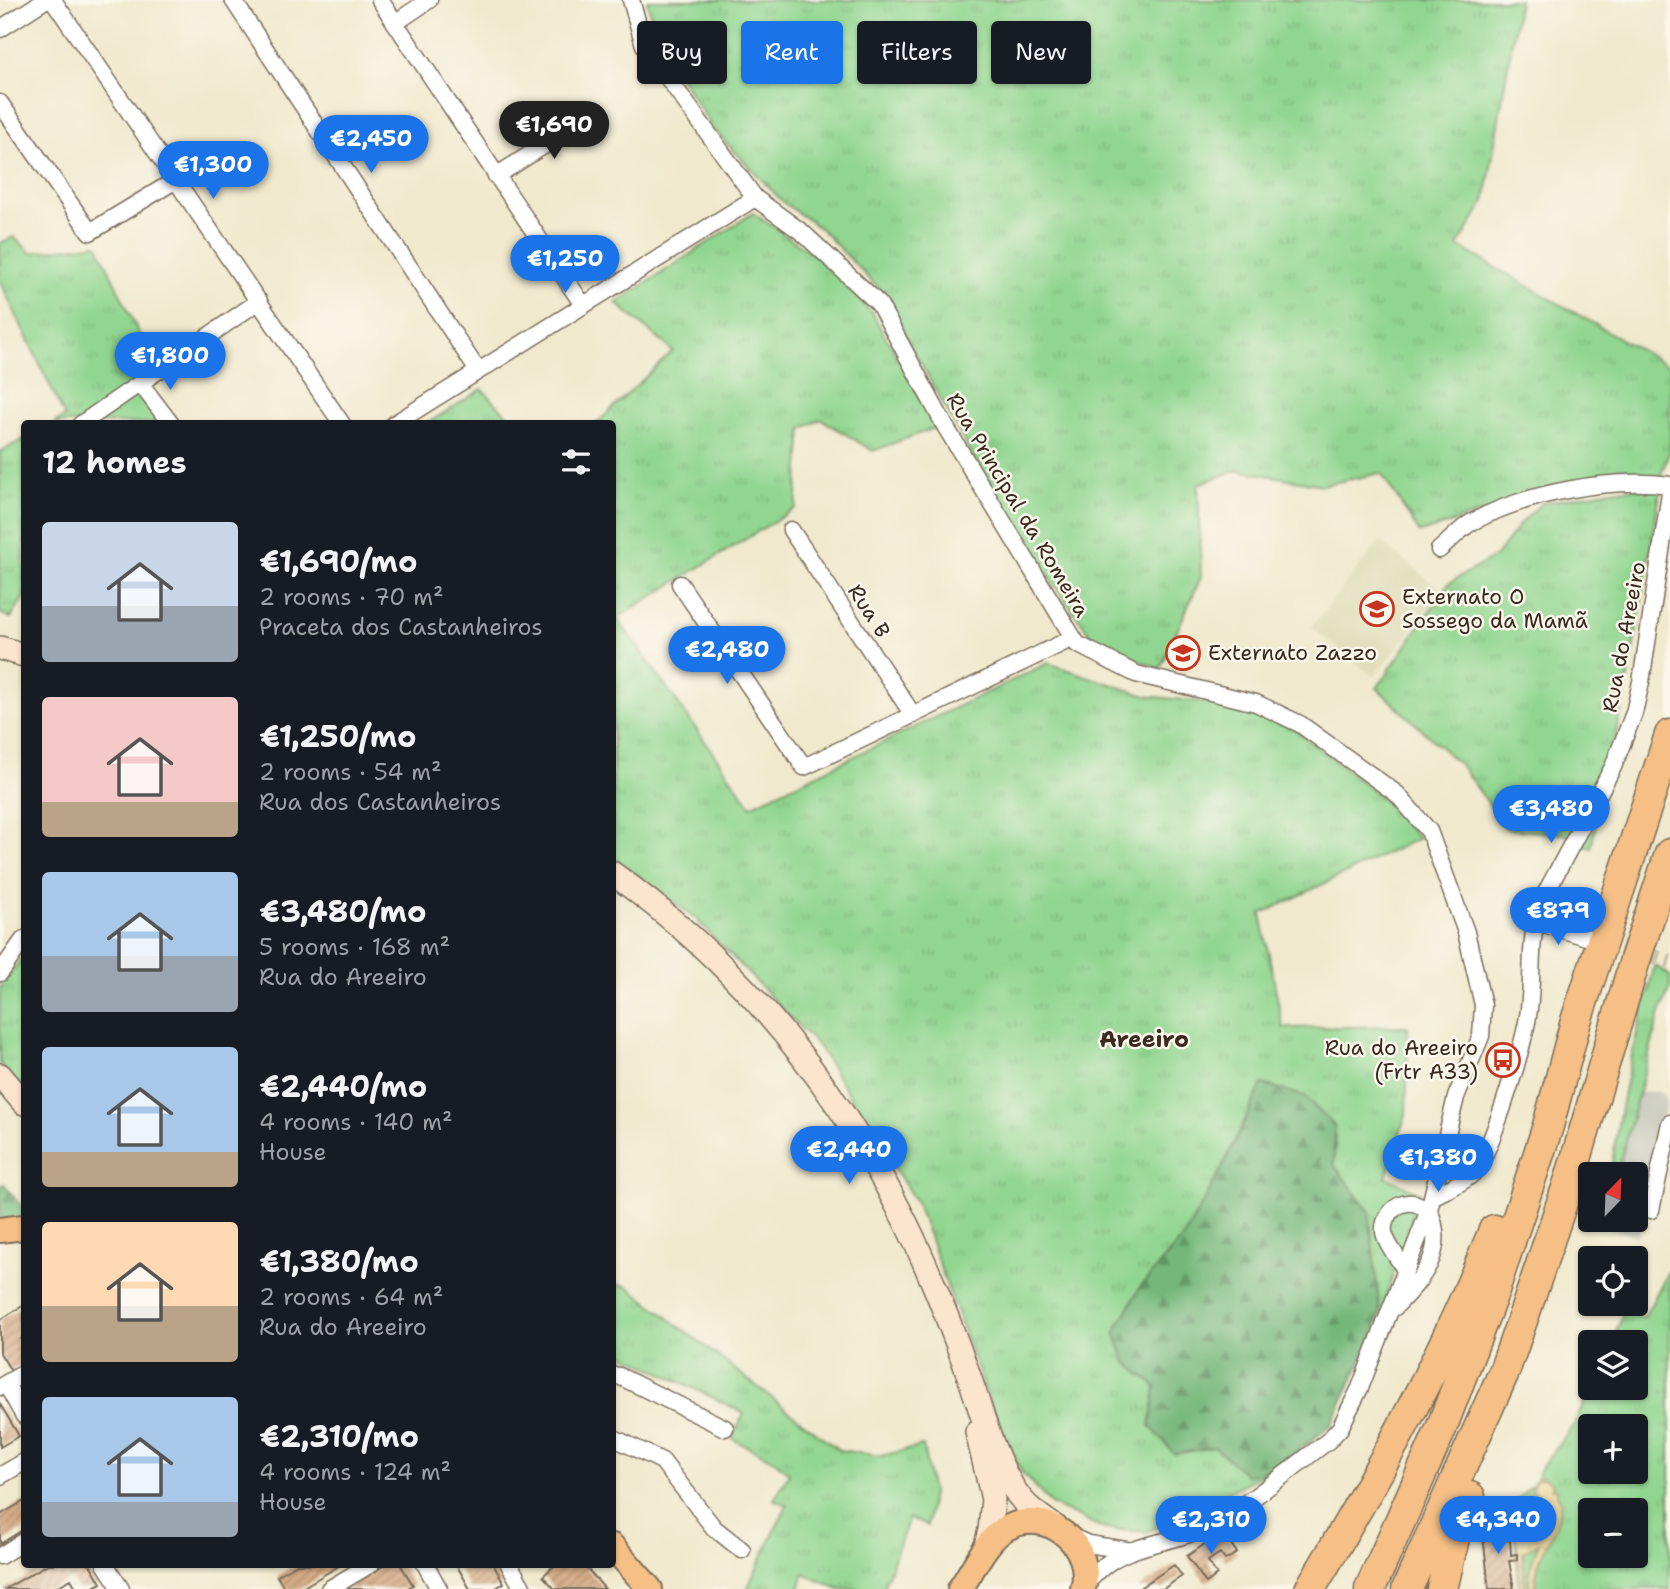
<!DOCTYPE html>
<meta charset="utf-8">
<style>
:root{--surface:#171b24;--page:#242831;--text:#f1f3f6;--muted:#9ea1a6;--accent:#1a73e8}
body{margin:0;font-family:"Shantell Sans",sans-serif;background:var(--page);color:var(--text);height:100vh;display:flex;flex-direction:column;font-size:26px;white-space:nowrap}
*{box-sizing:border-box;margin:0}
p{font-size:23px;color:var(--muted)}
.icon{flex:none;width:38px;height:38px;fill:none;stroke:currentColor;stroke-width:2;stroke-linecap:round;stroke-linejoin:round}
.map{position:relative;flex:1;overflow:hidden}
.side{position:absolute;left:21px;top:420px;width:595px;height:1148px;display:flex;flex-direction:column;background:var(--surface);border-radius:7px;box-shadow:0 2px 5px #0004}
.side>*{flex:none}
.top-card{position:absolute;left:637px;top:21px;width:665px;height:63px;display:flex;gap:14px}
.needle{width:46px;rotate:23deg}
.tools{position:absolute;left:1578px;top:1162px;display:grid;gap:14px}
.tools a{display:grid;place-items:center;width:70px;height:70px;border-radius:7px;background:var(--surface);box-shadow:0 2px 5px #0004;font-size:35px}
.price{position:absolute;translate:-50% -60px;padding:0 16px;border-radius:24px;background:var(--accent);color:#fff;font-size:23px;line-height:46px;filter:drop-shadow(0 2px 4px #0008)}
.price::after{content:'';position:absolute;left:50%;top:42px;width:21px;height:16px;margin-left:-10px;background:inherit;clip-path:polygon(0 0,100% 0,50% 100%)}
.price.active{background:#222;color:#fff}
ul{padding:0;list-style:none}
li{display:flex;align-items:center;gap:21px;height:175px;padding:0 21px}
li span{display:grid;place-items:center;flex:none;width:196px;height:140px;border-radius:7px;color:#555}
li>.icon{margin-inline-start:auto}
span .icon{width:84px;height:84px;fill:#fffc;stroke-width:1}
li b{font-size:30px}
h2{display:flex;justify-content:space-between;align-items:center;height:84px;padding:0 21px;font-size:30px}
.chip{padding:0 24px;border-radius:7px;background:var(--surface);box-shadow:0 2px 5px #0004;font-size:24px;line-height:63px}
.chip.active{background:var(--accent);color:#fff}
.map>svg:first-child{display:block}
.built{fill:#e0ddbb}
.industrial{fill:#c4c6b9}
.grass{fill:url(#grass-tufts);stroke:#668057;stroke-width:2;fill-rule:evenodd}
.forest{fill:url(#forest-firs);stroke:#58704c;stroke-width:2}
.sand{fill:url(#sand-dots);stroke:#94825e;stroke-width:2}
.building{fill:url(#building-hatch)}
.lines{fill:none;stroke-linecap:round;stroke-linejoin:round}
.street-tunnel{stroke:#ccc3aa;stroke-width:16;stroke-dasharray:16 8;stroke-linecap:butt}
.street-casing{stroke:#7a6d5b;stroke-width:19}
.secondary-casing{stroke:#7a6d5b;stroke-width:26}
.primary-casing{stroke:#7a6d5b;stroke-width:28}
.highway-casing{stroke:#7a6d5b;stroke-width:33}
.street{stroke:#fff;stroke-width:16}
.secondary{stroke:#fbe5cf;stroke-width:23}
.primary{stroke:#f5bf86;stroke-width:24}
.highway{stroke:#f5bf86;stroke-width:30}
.labels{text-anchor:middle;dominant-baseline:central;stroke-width:5;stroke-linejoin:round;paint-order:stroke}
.street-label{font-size:21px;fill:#3b2a1e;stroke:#fbf7ec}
.poi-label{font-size:21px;fill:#3b2a1e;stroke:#fbf7ec;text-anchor:start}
.neighbourhood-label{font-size:23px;font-weight:bold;fill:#3b2a1e;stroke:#fbf7ec}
</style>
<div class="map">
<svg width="1670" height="1589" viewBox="0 0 1670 1589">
<defs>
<pattern id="grass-tufts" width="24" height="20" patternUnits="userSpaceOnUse" patternTransform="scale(1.75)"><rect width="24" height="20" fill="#91d690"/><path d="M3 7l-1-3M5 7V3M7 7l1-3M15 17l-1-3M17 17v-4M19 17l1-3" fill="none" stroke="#7eb87c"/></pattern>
<pattern id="forest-firs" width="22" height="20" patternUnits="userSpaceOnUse" patternTransform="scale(1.75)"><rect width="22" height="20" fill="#74b77a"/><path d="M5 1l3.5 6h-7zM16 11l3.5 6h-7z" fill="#609563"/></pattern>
<pattern id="sand-dots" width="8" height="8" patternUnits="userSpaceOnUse" patternTransform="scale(1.75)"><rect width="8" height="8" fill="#eeda9e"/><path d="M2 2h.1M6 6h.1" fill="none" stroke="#cdbb88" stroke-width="1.8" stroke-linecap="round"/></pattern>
<pattern id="building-hatch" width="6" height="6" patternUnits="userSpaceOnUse" patternTransform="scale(1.75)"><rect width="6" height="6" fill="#d6ac87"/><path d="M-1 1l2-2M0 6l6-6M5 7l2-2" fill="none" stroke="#af8c6e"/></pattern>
</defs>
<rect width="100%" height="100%" fill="#fbf7ec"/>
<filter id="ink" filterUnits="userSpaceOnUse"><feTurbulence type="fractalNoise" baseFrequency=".0143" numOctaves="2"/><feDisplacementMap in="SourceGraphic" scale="14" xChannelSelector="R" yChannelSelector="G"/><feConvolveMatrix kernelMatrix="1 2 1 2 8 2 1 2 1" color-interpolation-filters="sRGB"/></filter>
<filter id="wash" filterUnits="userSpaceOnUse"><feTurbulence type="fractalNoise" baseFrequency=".00686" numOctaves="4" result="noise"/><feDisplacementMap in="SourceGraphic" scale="28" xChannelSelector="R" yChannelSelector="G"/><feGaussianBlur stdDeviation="1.57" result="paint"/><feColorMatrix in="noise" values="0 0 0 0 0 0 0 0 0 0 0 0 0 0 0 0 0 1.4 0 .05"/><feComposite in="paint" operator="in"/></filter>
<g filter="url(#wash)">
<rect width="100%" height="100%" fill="#f0e9cd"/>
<path class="built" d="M1380,541L1443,591L1374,677L1311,627Z
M1180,631L1199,639L1186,674L1166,666Z"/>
<path class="industrial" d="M1658,1091L1665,1094L1666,1102L1652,1170L1619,1163L1640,1093Z
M1636,1201L1645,1203L1638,1236L1606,1228L1608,1220H1636Z"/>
<path class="grass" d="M647,0H1519L1485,201L1458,246L1670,367V450L1660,477L1570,484L1420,533L1381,473L1322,485L1238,470L1198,484L1201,577L1160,669L1097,644L1008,520L880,290L821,229L784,203L713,129L657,40Z
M753,213L826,263L872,313L937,427L873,451L821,419L802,429L796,508L617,618L751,806L1048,663L1146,696L1221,704L1294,729L1376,793L1419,838L1261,914L1283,1028L1408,1026L1406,1115L1386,1177L1420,1193L1374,1334L1331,1425L1276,1468L1147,1532L1105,1529L1052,1505L1023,1474L995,1416L917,1204L819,1047L694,917L613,857L612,424H596L673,351L616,303Z
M14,237L31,253L97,244L141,338L125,353L140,383L172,423H54L65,417L0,281V243Z
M482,389L515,423H428Z
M24,439V597L11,618L0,613V452Z
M1661,487L1630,668L1591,848L1564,834L1507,829L1461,766L1377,688L1449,583L1496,556L1520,524L1542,503L1612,490Z
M24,955V1090L0,1064V988Z
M1655,965L1670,976V988L1660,1013L1617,1174H1611C1619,1103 1636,1034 1655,965Z
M1670,1268V1589H1520L1514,1521L1516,1500L1535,1482L1541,1468L1575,1423L1591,1388H1636V1342H1611L1625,1311L1644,1318ZM1591,1426H1636V1472H1591ZM1591,1510H1636V1556H1591Z
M613,1284L627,1286L839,1450L881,1456L923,1446L932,1493L927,1526L909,1518L883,1589H840L803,1574L800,1589H747L787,1505L774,1500L789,1473L771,1458L732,1439L744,1413L621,1353H613Z"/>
<path class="forest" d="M1262,1084L1304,1096L1335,1127L1334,1165L1369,1211L1380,1314L1374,1334L1331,1425L1276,1468L1247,1476L1215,1447L1174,1454L1150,1426L1156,1387L1126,1362L1115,1332L1140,1287L1183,1238L1222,1168Z
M4,1184L24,1210V1223L0,1225V1186Z"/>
<path class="sand" d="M1542,1476L1553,1484L1551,1488H1557V1495L1561,1502C1559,1509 1559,1517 1556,1524C1547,1547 1534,1563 1535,1589H1529C1528,1572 1532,1558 1539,1543L1523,1552L1525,1589H1520L1515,1510L1519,1502L1527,1498L1529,1494L1534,1498L1537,1495L1531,1490L1537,1477L1541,1479Z"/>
<g id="blocks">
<path class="building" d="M24,1305V1337L21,1339L24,1344V1363L11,1371L0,1353V1320Z
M0,1404L19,1436L0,1447Z
M24,1501V1529L0,1544V1515Z
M1514,1521V1527L1502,1528L1503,1534L1498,1535L1499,1541L1510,1540L1511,1555L1517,1554V1560L1509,1561L1514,1589H1489L1482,1525Z
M1223,1532L1237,1553L1225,1560L1220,1553L1208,1561L1217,1575L1206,1583L1187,1556Z
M48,1564H90L101,1583L90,1589H77L71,1579L53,1589H5Z
M297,1564H342L300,1589H285L277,1576Z
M387,1564H400L413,1585L406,1589H345Z
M456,1564H493L504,1583L494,1589H470Z
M556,1564H583L605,1589H555L543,1576Z
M1174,1565L1182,1576L1163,1589H1138Z"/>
</g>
</g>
<g filter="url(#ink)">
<use href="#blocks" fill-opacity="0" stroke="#7a6d5b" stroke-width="2"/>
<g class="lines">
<path class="street-tunnel" d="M1598,940L1670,962"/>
<g class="street-casing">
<path id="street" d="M53,0L342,424
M233,0L478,371
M380,0L583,305
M631,0L644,45L755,198L803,233L879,304L945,426L1077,644L1136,674L1256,703L1300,724L1397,794L1429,831L1466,932L1483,1005L1481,1036L1456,1097L1429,1210L1360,1388L1340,1428L1328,1441C1289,1470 1251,1503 1209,1526C1178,1542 1135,1543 1108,1563C1099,1569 1092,1578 1084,1585
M395,23L429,0
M0,29L45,0
M0,103L90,232L176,180
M496,176L592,115
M140,383L171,424
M81,424L259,301
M394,424L755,198
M791,530L913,715
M1439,550C1450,541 1460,529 1472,522C1526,493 1610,477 1670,485
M680,584L804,767L1073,638
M1534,921L1593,939
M0,973L24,939
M1434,1196C1447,1189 1464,1183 1475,1171C1492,1151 1526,1038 1529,1009C1534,967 1527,941 1543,898L1613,767L1634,713L1641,682L1670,493
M1651,1210L1670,1123
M1394,1308C1422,1279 1448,1252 1429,1210C1424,1208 1419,1204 1413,1203C1397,1200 1379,1220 1385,1236C1389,1248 1399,1259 1405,1270
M612,1375L619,1376L725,1428
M6,1384L24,1416
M0,1387L24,1373
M612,1437L662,1461L714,1528L742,1550
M0,1476L24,1462
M1070,1536L1088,1544L1132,1551
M0,1556L24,1541
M105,1564L121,1589
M425,1564L439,1589
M509,1564L523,1589
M329,1589L371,1564"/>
</g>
<g class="secondary-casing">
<path id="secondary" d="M0,648L24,655
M612,873C738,963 835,1082 904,1219C929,1269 950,1323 969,1376C982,1413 993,1455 1014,1489C1024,1506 1041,1517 1057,1528
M0,1075L24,1103
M977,1432L993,1499L990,1530L986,1546"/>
</g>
<g class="primary-casing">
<path id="primary" d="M0,1230L24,1227
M612,1546L650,1589
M960,1589C973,1570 986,1540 1005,1529C1046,1505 1095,1545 1083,1589"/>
</g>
<g class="highway-casing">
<path id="highway" d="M1310,1589C1379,1474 1445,1355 1494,1230
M1370,1589L1441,1429L1493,1293L1548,1126L1576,1021L1670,735
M1407,1589L1504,1372L1526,1309L1571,1176L1635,960L1670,854
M1442,1589L1455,1534L1470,1497"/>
</g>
<use href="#street" class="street"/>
<use href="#secondary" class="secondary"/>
<use href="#primary" class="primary"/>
<use href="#highway" class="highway"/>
</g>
</g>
<defs>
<g id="school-ring" transform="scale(1.75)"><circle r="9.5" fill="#fbf7ec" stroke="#c8321e" stroke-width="1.5"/><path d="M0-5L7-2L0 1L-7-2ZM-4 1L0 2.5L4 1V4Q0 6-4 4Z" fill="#c8321e"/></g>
<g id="bus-ring" transform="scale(1.75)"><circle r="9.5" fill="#fbf7ec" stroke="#c8321e" stroke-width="1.5"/><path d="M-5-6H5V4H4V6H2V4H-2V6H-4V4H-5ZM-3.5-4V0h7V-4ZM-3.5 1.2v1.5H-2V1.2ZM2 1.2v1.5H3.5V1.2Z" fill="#c8321e"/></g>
</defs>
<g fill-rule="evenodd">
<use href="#school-ring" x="1377" y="609"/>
<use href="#school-ring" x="1183" y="653"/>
<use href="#bus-ring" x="1503" y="1060"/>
</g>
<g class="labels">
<g class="street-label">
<text transform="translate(1018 505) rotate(59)">Rua Principal da Romeira</text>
<text transform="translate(869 611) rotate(57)">Rua B</text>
<text transform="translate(1624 637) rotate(-79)">Rua do Areeiro</text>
</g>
<g class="poi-label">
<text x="1402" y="597">Externato O<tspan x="1402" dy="24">Sossego da Mamã</tspan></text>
<text x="1208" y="653">Externato Zazzo</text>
<text x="1478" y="1048" text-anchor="end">Rua do Areeiro<tspan x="1478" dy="24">(Frtr A33)</tspan></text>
</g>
<g class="neighbourhood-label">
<text x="1144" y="1039">Areeiro</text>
</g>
</g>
</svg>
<div class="tools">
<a><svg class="needle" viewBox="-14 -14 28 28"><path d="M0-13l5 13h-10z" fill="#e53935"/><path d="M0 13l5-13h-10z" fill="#9ea1a6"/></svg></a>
<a><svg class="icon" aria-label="locate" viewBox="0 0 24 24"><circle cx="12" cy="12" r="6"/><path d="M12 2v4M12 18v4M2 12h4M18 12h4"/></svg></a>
<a><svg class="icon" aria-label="layers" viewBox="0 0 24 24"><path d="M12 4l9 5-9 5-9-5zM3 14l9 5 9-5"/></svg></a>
<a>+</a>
<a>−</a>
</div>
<b class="price active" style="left:554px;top:161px">€1,690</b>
<b class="price" style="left:371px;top:175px">€2,450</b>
<b class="price" style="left:213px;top:201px">€1,300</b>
<b class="price" style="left:565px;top:295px">€1,250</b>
<b class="price" style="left:170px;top:392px">€1,800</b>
<b class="price" style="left:727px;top:686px">€2,480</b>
<b class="price" style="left:1551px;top:845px">€3,480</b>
<b class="price" style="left:1558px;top:947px">€879</b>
<b class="price" style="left:849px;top:1186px">€2,440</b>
<b class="price" style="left:1438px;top:1194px">€1,380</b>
<b class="price" style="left:1211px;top:1556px">€2,310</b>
<b class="price" style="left:1498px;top:1556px">€4,340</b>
<div class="top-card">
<a class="chip">Buy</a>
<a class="chip active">Rent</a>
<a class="chip">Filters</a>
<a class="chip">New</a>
</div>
<section class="side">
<h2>12 homes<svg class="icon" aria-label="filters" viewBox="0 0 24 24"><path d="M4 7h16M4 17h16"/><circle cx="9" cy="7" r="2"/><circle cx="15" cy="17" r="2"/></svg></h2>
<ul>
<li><span style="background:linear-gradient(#c9d6e8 60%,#9aa5b1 0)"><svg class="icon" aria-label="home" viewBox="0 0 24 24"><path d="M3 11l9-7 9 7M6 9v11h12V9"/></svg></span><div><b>€1,690/mo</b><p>2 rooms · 70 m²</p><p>Praceta dos Castanheiros</p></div></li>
<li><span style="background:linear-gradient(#f6c9c9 75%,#b9a48a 0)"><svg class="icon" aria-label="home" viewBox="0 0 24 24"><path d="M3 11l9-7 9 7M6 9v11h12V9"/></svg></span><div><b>€1,250/mo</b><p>2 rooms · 54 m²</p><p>Rua dos Castanheiros</p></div></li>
<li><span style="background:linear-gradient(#a9c7e8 60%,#9aa5b1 0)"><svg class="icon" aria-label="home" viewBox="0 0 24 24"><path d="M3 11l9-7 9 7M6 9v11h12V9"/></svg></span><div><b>€3,480/mo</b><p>5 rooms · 168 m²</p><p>Rua do Areeiro</p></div></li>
<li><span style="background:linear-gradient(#a9c7e8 75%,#b9a48a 0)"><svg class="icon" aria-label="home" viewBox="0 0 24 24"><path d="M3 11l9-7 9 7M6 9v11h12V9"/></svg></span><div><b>€2,440/mo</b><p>4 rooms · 140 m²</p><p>House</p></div></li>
<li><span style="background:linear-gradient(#ffd9b3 60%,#b9a48a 0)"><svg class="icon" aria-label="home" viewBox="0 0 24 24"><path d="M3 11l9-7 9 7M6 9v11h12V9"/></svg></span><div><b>€1,380/mo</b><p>2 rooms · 64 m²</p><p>Rua do Areeiro</p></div></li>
<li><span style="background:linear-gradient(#a9c7e8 75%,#9aa5b1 0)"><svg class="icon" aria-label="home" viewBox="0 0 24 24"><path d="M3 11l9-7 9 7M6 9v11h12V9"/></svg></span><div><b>€2,310/mo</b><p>4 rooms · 124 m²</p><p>House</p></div></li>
</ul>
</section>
</div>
